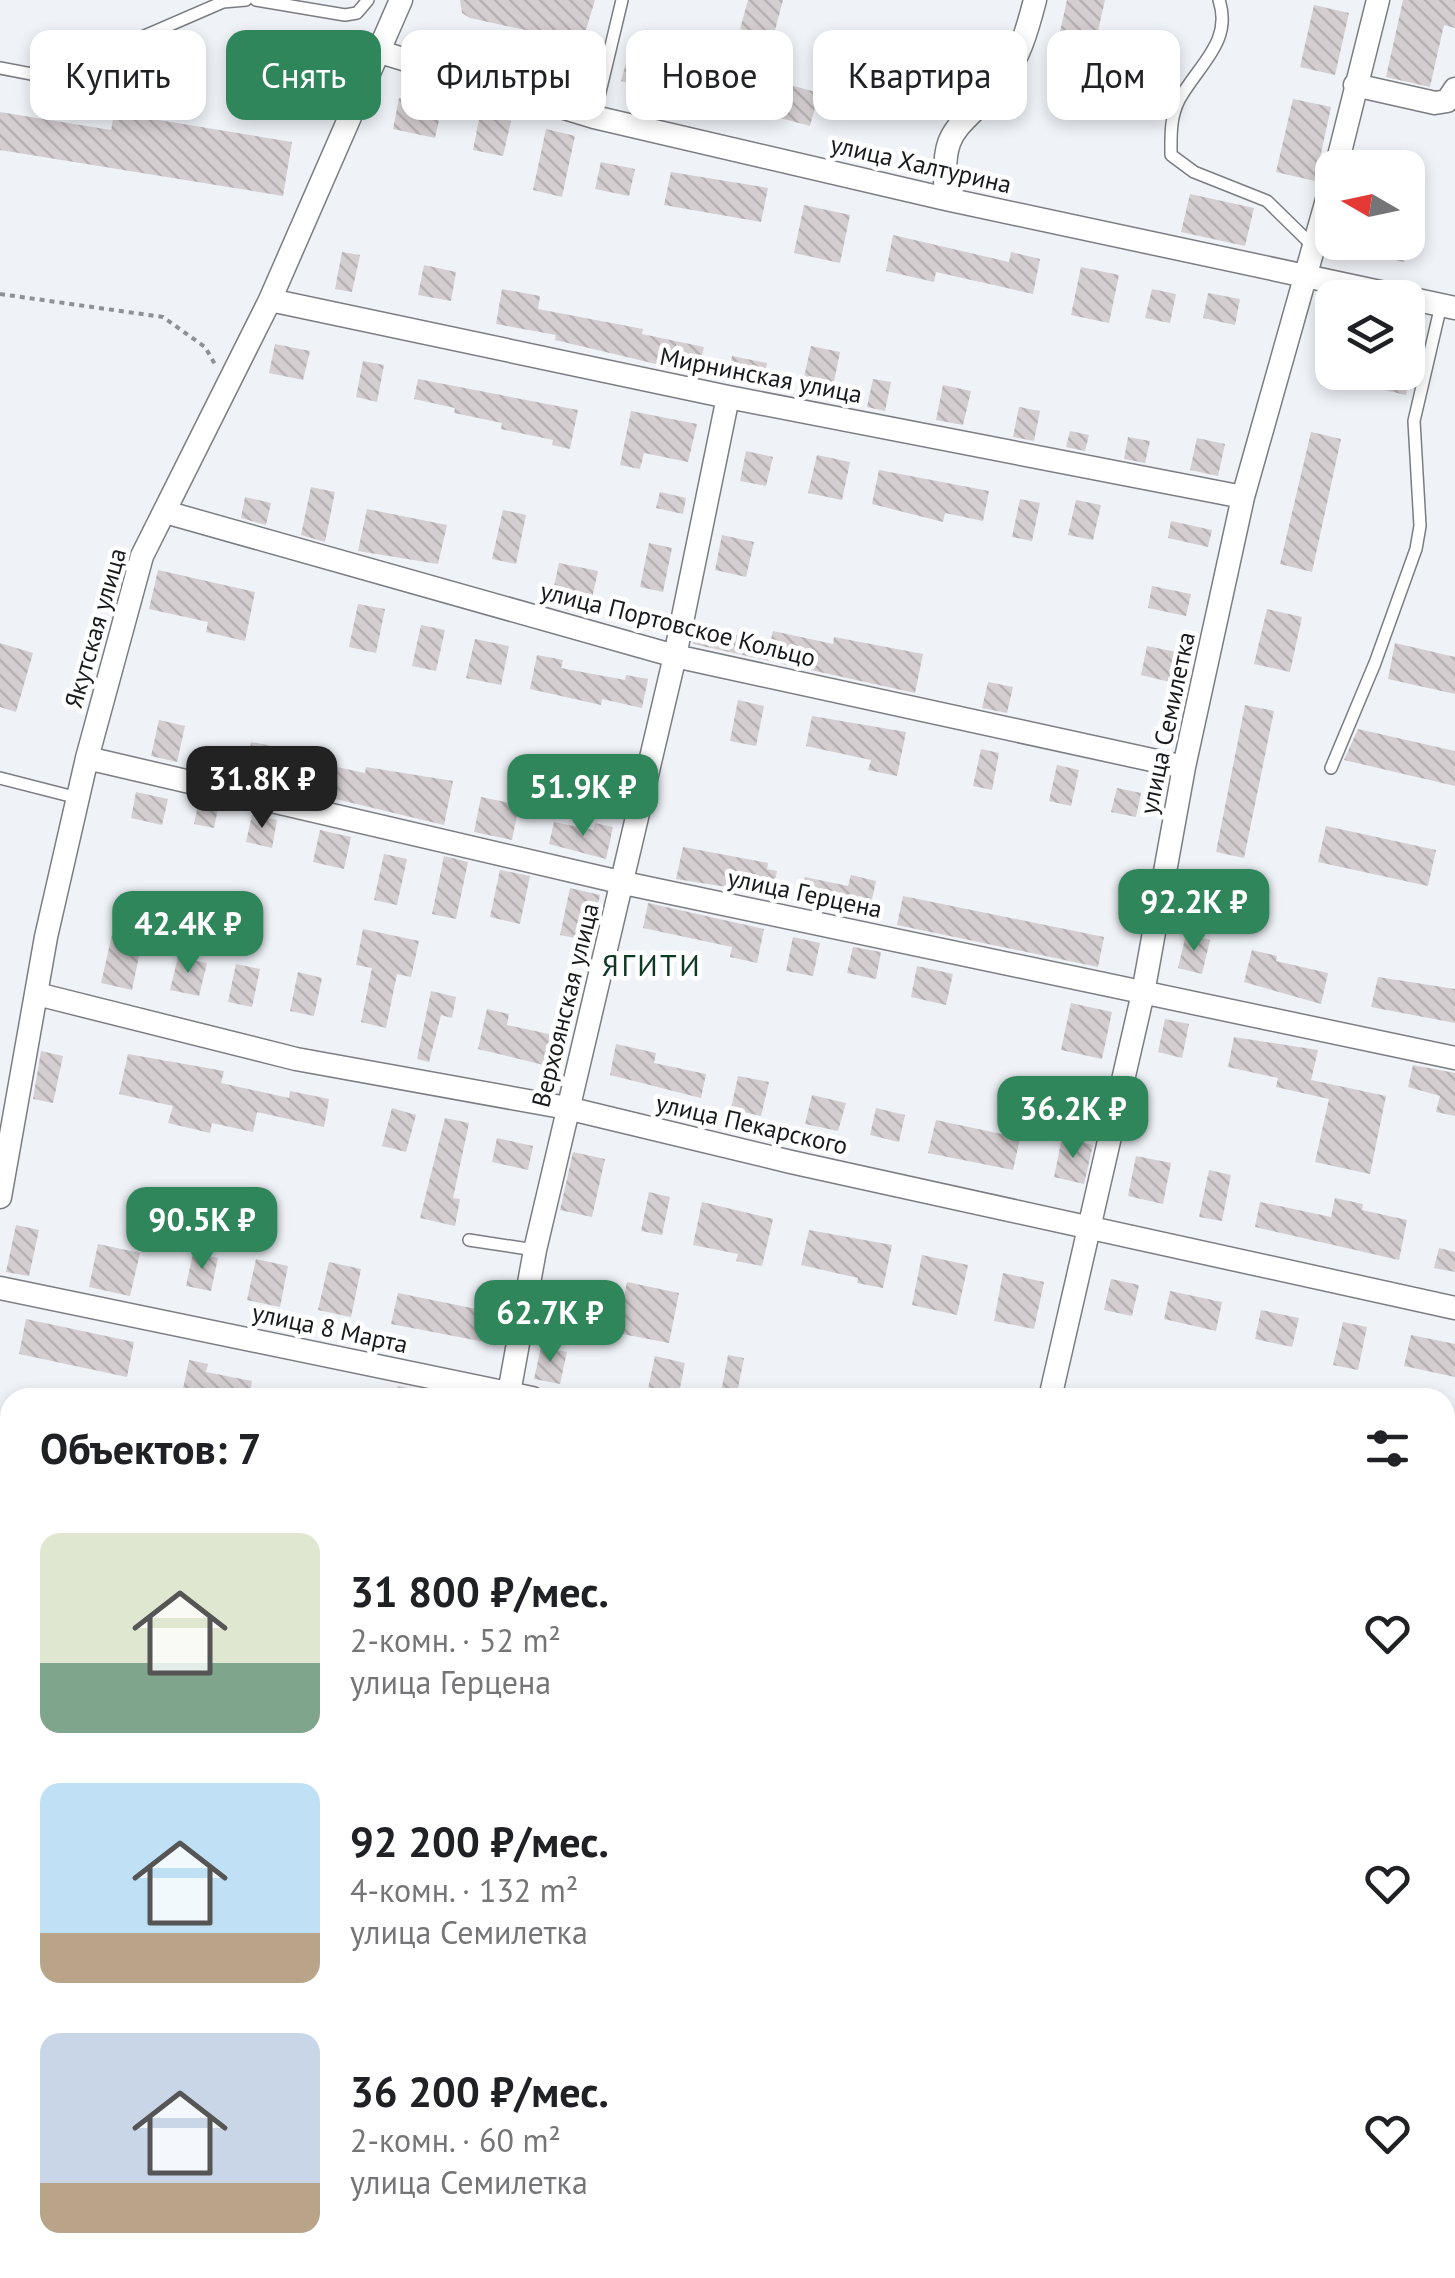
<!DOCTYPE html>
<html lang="ru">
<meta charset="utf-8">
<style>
:root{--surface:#fff;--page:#f6f6f6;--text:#202124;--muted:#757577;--accent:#2f865b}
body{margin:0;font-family:"PT Sans",sans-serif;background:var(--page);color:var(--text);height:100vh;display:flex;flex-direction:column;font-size:38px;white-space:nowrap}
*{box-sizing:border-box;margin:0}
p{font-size:32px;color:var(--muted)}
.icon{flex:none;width:55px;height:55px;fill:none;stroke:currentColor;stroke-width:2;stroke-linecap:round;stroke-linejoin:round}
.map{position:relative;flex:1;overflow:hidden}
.drawer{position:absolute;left:0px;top:1388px;width:1455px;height:892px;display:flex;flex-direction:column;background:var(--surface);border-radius:30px 30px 0 0;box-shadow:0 5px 15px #0003}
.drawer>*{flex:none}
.hud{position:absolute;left:30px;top:30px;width:1395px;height:90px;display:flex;gap:20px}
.needle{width:65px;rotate:279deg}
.controls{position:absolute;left:1315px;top:150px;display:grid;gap:20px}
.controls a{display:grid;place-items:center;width:110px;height:110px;border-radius:20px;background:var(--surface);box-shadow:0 5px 15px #0003;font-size:50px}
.price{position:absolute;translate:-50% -85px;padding:0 22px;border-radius:20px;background:var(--accent);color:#fff;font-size:32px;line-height:65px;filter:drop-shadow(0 2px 5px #0008)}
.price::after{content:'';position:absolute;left:50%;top:60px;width:30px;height:22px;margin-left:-15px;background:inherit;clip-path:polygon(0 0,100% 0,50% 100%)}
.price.active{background:#222;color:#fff}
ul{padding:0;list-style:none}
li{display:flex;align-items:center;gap:30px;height:250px;padding:0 40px}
li span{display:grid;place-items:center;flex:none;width:280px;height:200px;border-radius:20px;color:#555}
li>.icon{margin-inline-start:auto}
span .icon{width:120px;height:120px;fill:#fffc;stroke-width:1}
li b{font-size:42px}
h2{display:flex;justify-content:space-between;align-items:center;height:120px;padding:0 40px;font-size:42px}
.tag{padding:0 35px;border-radius:20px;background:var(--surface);box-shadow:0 5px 15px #0003;font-size:35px;line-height:90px}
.tag.active{background:var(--accent);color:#fff}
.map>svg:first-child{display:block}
.building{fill:url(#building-back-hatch)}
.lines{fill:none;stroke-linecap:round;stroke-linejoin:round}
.lane-casing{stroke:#7a7d81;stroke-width:14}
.street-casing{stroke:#7a7d81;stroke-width:25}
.path{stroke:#8e9093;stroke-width:4;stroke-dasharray:5 5;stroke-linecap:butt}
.lane{stroke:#fff;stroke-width:11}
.street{stroke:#fff;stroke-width:22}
.labels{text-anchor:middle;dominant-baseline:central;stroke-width:9;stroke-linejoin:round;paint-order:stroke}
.street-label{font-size:25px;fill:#191a1c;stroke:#fff}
.quarter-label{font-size:30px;letter-spacing:2.5px;fill:#0f3924;stroke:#fff}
</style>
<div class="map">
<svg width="1455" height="2278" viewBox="0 0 1455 2278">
<defs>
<pattern id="building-back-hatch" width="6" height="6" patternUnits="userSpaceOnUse" patternTransform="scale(2.5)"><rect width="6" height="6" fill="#d4ced0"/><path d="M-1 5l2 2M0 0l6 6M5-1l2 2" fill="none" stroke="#b5b0b2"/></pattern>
</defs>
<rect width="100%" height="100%" fill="#eff2f7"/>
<path class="building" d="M460,0H595L585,33L576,41L470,18L462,13Z
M748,0H783L773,38L740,29Z
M1067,0H1105L1096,40L1060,32Z
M1403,0H1455V28L1444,25L1430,87L1386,77Z
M1314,5L1349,13L1335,75L1300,67Z
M631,45L705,65L695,101L621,81Z
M744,72L819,93L810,126L735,106Z
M399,98L442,107L435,138L393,129Z
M1293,99L1331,107L1315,181L1276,172Z
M116,104L135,107L134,116L292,142L283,196L0,150V112L111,130Z
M480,114L511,121L503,156L473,150Z
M546,129L575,136L562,197L533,190Z
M601,162L635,169L629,196L595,189Z
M671,172L768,188L761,222L664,205Z
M1190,194L1254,208L1245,246L1181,232Z
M804,205L850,215L840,263L794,253Z
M893,235L1009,262L1011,252L1040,259L1033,294L936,272L934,282L886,271Z
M1348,242H1408L1404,262L1347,250Z
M342,252L360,255L352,292L335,289Z
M424,265L456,272L451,301L418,295Z
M1081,267L1119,275L1109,323L1071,315Z
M502,289L540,296L538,309L643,329L642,334L704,347L698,374L555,340L556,335L496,324Z
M1152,289L1176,294L1170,323L1145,318Z
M1208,293L1240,299L1235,325L1203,318Z
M275,344L310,351L303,380L269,373Z
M811,346L840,352L830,401L800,395Z
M732,356L767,363L762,388L727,381Z
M363,361L384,365L377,402L356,397Z
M1337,372H1411L1406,395L1336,379Z
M418,379L578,410L570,449L552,445L553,440L501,429L502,423L454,413L455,408L414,399Z
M873,379L891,382L885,411L867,407Z
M943,385L971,391L963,425L936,420Z
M1019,407L1040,411L1034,441L1013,437Z
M631,411L697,424L688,462L644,453L640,469L620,465Z
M1070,431L1089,435L1085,451L1066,447Z
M1311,432L1341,439L1312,572L1280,564Z
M1128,437L1150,441L1145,463L1124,459Z
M1197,438L1225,444L1218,476L1190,470Z
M746,451L773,457L766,486L740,481Z
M817,455L850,462L842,500L808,493Z
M879,470L989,491L983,521L945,513L943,522L872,504Z
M311,487L335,492L325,542L301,535Z
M660,492L686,498L683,514L656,508Z
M245,497L271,503L266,525L241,518Z
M1020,499L1040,503L1032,541L1012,537Z
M1076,500L1101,505L1093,540L1068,535Z
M367,509L447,525L438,564L358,551Z
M503,510L526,515L516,564L492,559Z
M1171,521L1212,530L1208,547L1168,538Z
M722,535L754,542L746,577L715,570Z
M649,543L672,548L663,592L640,587Z
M559,563L598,571L588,616L550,605Z
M158,570L255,592L245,641L206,632L208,622L149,609Z
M1152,586L1191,594L1186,616L1148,608Z
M358,604L385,609L376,653L349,647Z
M1267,609L1302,617L1290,672L1254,664Z
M421,625L445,630L436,671L412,666Z
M697,626L770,643L773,631L833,644L834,637L923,654L915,693L693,644Z
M475,639L509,646L501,685L466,678Z
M0,643L33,653L16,712L0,707Z
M1395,643L1455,657V694L1388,679Z
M1147,646L1176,652L1170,682L1141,675Z
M537,655L563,660L561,668L625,680L626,675L648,679L642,708L602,699L601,705L530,689Z
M988,682L1013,687L1007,713L982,708Z
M738,700L764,706L756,746L730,741Z
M1245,705L1274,711L1244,858L1216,852Z
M812,716L906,732L897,776L868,770L871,760L806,746Z
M159,720L185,726L177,762L151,756Z
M1358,729L1455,751V786L1344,760Z
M251,742L276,747L268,785L243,779Z
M981,749L999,753L992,790L973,786Z
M308,761L365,773L366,767L453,781L444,825L302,791Z
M1057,765L1079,770L1071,806L1049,801Z
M1117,788L1141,793L1136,817L1111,812Z
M136,792L168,799L162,825L131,818Z
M481,797L519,805L512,840L474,832Z
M199,800L219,804L214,828L194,824Z
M252,815L277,820L272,848L246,842Z
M554,822L593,830L595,823L613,827L606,859L549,844Z
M1326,826L1436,850L1428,886L1318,862Z
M320,830L351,837L344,869L313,862Z
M683,847L768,863L767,869L777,871L772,894L676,879Z
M384,854L407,859L397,905L374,900Z
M444,856L468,862L456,919L432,914Z
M500,870L530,876L520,924L490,917Z
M851,875L876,881L868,918L800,900L805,877L848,886Z
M570,888L600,895L591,941L560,935Z
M903,896L1104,937L1098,967L897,925Z
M648,903L764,929L757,963L730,957L732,947L643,928Z
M363,929L419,941L411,977L397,974L386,1028L361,1022L372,968L356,965Z
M1186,934L1210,940L1202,974L1178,968Z
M112,935L142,941L132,990L101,983Z
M793,937L820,943L813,976L786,971Z
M853,947L881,952L876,979L847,973Z
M1252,950L1277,956L1276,961L1328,973L1321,1004L1244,982Z
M178,957L207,963L199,996L170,990Z
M236,964L260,969L252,1007L228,1002Z
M917,966L953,974L946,1005L911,997Z
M298,972L322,978L314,1016L290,1011Z
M1378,977L1455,989V1023L1371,1007Z
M431,991L456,997L452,1018L441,1015L429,1062L417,1059Z
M1071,1003L1112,1012L1102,1059L1061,1050Z
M487,1009L509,1014L507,1025L563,1037L556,1068L478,1049Z
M1165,1019L1189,1024L1182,1058L1158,1052Z
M1234,1037L1318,1050L1311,1080L1386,1096L1370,1174L1315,1162L1329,1099L1276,1087L1278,1078L1228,1067Z
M616,1044L656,1053L654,1063L706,1074L701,1098L610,1075Z
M41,1051L63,1056L53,1103L33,1099Z
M128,1054L224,1071L221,1083L289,1098L290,1091L329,1099L324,1127L257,1112L253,1132L212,1123L210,1133L168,1123L173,1106L119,1094Z
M1413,1065L1455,1073V1116L1436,1112L1440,1096L1408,1087Z
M738,1076L769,1082L761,1116L731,1109Z
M812,1095L846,1103L838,1131L805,1124Z
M392,1108L416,1115L406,1152L382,1146Z
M876,1108L905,1115L899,1142L870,1135Z
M445,1118L469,1123L453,1198L460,1199L455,1226L420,1218Z
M936,1120L1020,1138L1013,1170L928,1153Z
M497,1138L533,1146L528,1170L492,1162Z
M1062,1138L1093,1145L1084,1184L1054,1177Z
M573,1152L605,1159L592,1217L560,1210Z
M1136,1156L1171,1163L1163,1204L1128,1196Z
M1209,1170L1231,1175L1222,1221L1199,1217Z
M649,1192L670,1197L662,1235L641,1231Z
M1335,1198L1363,1204L1362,1210L1407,1220L1399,1260L1255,1227L1260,1202L1331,1217Z
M702,1202L773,1219L762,1266L736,1261L738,1254L693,1245Z
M16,1225L39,1230L29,1276L6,1272Z
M809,1230L892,1245L883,1288L857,1283L858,1278L801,1265Z
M98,1244L140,1253L130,1296L89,1287Z
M1439,1248L1455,1252V1272L1434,1268Z
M193,1253L218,1258L211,1291L186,1286Z
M922,1255L968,1265L957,1315L912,1305Z
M256,1259L288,1266L280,1307L247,1300Z
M329,1262L361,1269L351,1317L318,1310Z
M1003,1273L1044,1282L1034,1329L994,1321Z
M1111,1279L1139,1285L1132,1316L1104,1310Z
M627,1282L679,1293L669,1343L617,1333Z
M1170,1291L1222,1302L1216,1331L1164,1319Z
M398,1293L491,1312L485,1342L391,1324Z
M1261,1310L1299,1318L1292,1347L1255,1339Z
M26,1319L134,1342L127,1377L19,1354Z
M1343,1322L1367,1327L1358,1370L1333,1365Z
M1411,1335L1455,1344V1377L1404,1366Z
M541,1347L567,1352L560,1384L534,1379Z
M728,1355L744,1358L736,1398H720Z
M655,1356L685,1363L678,1398H646Z
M189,1360L208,1364L206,1372L252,1381L249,1398L182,1394Z
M398,1386L445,1395L444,1398H396Z"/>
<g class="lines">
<g class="lane-casing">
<path id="lane" d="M256,0L345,15L357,13L368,0
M1219,0C1233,42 1198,65 1179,100C1170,118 1171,135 1171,155L1194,172L1267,201L1315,248
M0,68L42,76L59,73L223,2L246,0
M594,117L622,0
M1331,768L1375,663L1416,549L1420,526L1414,421L1441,305
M0,778L78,798
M469,1240L535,1250
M862,2270L900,2278
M119,2276L127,2278
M572,2278L599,2270"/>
</g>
<g class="street-casing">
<path id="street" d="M380,52L594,117L946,199L1455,308
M1355,85L1435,103L1447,101L1455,89
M1336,168L1378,0
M946,199C940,125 957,133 998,85C1019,60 1027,31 1035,0
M270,300L728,397L1243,497
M165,512L675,656L1184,767
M87,758L624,883L1455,1058
M37,994L296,1059L567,1108L791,1162L1455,1308
M0,1197L46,937L87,758L142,556L270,300L401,0
M0,1288L532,1398
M509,1393L535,1250L675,656L728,397
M1050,1398L1143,993L1184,767L1243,497L1332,182
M0,1479L10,1482
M1445,1589L1455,1591
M0,1795L10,1797
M1445,1836L1455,1838
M0,2061L10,2063
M1445,2088L1455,2090
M1445,2179L1455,2181
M697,2270L698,2278
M300,2278L302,2270
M853,2278L855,2270"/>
</g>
<path class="path" d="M0,294L163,317L205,347L216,366"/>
<use href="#lane" class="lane"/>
<use href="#street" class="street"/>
</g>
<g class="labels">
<g class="street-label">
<text transform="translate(921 164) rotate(13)">улица Халтурина</text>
<text transform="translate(761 375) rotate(11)">Мирнинская улица</text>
<text transform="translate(678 624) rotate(14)">улица Портовское Кольцо</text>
<text transform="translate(95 628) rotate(-74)">Якутская улица</text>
<text transform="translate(1167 723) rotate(-78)">улица Семилетка</text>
<text transform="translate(805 893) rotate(12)">улица Герцена</text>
<text transform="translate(565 1005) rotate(-76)">Верхоянская улица</text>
<text transform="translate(752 1124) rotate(13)">улица Пекарского</text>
<text transform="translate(330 1328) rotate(12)">улица 8 Марта</text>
</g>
<g class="quarter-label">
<text x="652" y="964">ЯГИТИ</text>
</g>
</g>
</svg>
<div class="controls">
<a><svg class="needle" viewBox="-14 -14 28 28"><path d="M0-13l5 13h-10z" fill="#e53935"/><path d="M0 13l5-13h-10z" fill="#757577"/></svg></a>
<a><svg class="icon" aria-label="layers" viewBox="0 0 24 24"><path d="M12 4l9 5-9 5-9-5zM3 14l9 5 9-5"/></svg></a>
</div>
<b class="price active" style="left:262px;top:831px">31.8K ₽</b>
<b class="price" style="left:583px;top:839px">51.9K ₽</b>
<b class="price" style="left:1194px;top:954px">92.2K ₽</b>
<b class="price" style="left:188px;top:976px">42.4K ₽</b>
<b class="price" style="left:1073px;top:1161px">36.2K ₽</b>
<b class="price" style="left:202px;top:1272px">90.5K ₽</b>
<b class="price" style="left:550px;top:1365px">62.7K ₽</b>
<div class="hud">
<a class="tag">Купить</a>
<a class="tag active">Снять</a>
<a class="tag">Фильтры</a>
<a class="tag">Новое</a>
<a class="tag">Квартира</a>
<a class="tag">Дом</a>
</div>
<section class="drawer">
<h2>Объектов: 7<svg class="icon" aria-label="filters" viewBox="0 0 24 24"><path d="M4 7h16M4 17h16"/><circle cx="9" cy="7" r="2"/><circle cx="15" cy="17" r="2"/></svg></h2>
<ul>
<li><span style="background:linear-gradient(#dfe7d0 65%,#7fa58c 0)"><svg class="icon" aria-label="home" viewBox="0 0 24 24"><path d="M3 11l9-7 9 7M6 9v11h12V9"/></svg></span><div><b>31 800 ₽/мес.</b><p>2-комн. · 52 m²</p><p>улица Герцена</p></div><svg class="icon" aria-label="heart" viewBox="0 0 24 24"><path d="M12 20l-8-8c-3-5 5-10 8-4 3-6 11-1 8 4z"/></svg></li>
<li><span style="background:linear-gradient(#bfe0f5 75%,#b9a48a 0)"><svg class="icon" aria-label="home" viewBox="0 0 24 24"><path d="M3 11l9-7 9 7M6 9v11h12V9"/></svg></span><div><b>92 200 ₽/мес.</b><p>4-комн. · 132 m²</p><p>улица Семилетка</p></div><svg class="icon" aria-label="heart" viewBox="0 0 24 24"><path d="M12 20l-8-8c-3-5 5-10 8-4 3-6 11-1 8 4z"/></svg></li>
<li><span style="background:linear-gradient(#c9d6e8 75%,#b9a48a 0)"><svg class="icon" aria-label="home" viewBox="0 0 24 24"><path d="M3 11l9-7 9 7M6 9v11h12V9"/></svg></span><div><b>36 200 ₽/мес.</b><p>2-комн. · 60 m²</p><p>улица Семилетка</p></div><svg class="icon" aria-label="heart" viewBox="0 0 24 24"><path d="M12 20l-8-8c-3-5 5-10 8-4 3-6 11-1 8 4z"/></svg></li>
</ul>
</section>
</div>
